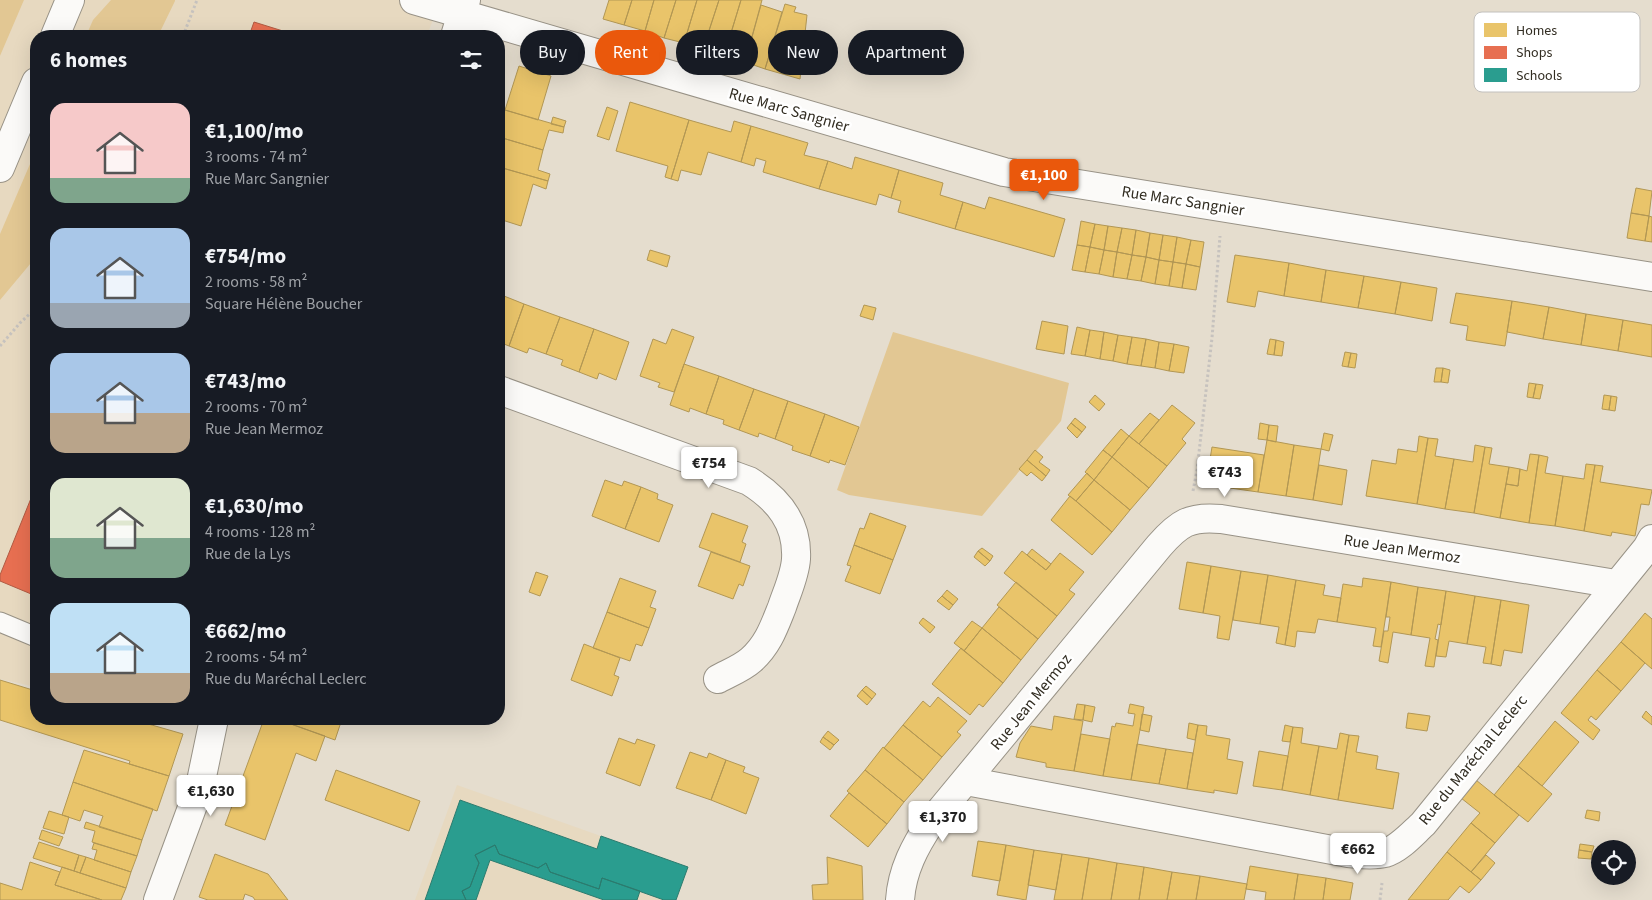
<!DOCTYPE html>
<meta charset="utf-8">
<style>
:root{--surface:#171b24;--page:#242831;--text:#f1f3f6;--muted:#9ea1a6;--accent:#ea580c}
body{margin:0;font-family:"Source Sans 3",sans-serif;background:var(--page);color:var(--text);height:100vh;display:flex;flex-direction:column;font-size:19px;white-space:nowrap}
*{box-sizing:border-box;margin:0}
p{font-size:16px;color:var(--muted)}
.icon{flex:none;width:28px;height:28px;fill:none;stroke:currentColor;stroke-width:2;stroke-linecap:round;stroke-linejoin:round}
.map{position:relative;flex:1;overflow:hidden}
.panel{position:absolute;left:30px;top:30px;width:475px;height:695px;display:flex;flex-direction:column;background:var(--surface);border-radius:20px;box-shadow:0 5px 20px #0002}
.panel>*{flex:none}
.top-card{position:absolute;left:520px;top:30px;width:475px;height:45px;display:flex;gap:10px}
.fabs{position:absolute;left:1591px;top:840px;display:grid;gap:10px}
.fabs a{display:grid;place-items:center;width:45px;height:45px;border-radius:50%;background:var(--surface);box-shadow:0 5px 20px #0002;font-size:25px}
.price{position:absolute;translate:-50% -42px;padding:0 11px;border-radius:5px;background:#fff;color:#222;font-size:16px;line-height:32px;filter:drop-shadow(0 1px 2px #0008)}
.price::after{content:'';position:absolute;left:50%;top:30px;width:15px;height:11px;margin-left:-8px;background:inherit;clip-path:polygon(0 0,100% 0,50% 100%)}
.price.current{background:var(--accent);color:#fff}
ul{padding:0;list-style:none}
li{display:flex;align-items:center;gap:15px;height:125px;padding:0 20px}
li span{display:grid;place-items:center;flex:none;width:140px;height:100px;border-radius:15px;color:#555}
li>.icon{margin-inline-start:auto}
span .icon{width:60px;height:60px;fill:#fffc;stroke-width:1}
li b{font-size:21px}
h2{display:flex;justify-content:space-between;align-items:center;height:60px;padding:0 20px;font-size:21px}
.tag{padding:0 18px;border-radius:22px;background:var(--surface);box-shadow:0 5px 20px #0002;font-size:18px;line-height:45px}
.tag.current{background:var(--accent);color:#fff}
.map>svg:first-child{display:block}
.built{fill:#e7d9c0}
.green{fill:#e2c793}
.homes{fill:#e9c46a;stroke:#b29754}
.shops{fill:#e76f51;stroke:#b15b43}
.schools{fill:#2a9d8f;stroke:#2c7b6e}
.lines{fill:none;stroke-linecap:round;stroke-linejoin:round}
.service-casing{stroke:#989286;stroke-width:21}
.minor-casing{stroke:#989286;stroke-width:30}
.secondary-casing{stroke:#989286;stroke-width:30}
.path{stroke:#c6c2be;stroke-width:3;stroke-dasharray:2.5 2.5;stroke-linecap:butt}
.service{stroke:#fbfaf8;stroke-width:19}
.minor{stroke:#fbfaf8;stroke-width:28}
.secondary{stroke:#fbfaf8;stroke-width:28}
.labels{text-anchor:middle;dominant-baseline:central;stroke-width:5;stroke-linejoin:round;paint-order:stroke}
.street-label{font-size:16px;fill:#322d22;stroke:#fff}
.key{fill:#fff;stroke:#c2c0bd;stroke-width:1}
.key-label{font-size:14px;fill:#322d22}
</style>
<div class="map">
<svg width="1652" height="900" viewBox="0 0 1652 900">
<rect width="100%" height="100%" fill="#e5ddce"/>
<path class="built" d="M24,0H440L427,36H36V687L0,679V56Z
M457,785L688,867L675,900H415Z"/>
<path class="green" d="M0,0H24L0,56Z
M111,0H175V1L158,36H86L93,20Z
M36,150V257L0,300V234Z
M893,332L1069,383L1061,421L982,516L849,495L837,490Z"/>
<path class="homes" d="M609,0H632L624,25L603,19Z
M632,0H654L645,31L624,25Z
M654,0H676L664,38L645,31Z
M676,0H697L684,43L664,38Z
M697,0H719L703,49L684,43Z
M719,0H741L724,56L703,49Z
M741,0H762L745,62L724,56Z
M785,4L796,7L794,12L807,15L800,79L765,69Z
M761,5L782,12L765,69L745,62Z
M519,66L551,76L538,120L505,110Z
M630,102L689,120L671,179L665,177L668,166L616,151Z
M607,107L618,111L609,140L597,136Z
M505,110L564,127L563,133L549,130L543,150L499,137V131Z
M553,117L566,121L564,127L551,124Z
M689,120L731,132L734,121L751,126L741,162L708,152L701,175L681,170L678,181L671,179Z
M751,126L808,143L804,155L828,161L819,189L763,172L766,161L756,158L754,166L741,162Z
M499,137L543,150L538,170L550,174L548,181L499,167Z
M855,157L899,170L891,198L879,194L876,205L819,189L828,161L852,169Z
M499,167L548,181L546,189L533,184L521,226L499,219Z
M899,170L943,183L940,195L963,202L955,229L898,212L901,201L891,198Z
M1636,188L1652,191L1649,216L1631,213Z
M989,197L1065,219L1054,257L955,229L963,202L985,209Z
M1631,213L1649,216L1645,241L1627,238Z
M1649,216L1652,217V242L1645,241Z
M1081,221L1095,224L1090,247L1077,245Z
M1095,224L1108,226L1104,250L1090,247Z
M1108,226L1122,228L1117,252L1104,250Z
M1122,228L1136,230L1132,255L1117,252Z
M1136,230L1150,233L1146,257L1132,255Z
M1150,233L1163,235L1159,260L1146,257Z
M1163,235L1177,237L1173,262L1159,260Z
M1177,237L1191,240L1186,264L1173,262Z
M1191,240L1204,242L1200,267L1186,264Z
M1077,245L1090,247L1085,272L1072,270Z
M1090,247L1104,250L1099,274L1085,272Z
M650,250L670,256L667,267L647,260Z
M1104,250L1117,252L1113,277L1099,274Z
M1117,252L1132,255L1127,279L1113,277Z
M1132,255L1146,257L1141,281L1127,279Z
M1235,255L1289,263L1284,296L1258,291L1255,307L1227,302Z
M1146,257L1159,260L1155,284L1141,281Z
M1159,260L1173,262L1169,286L1155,284Z
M1173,262L1186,264L1182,288L1169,286Z
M1289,263L1326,270L1321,302L1284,296Z
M1186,264L1200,267L1196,290L1182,288Z
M1326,270L1364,276L1358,308L1321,302Z
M1364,276L1401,282L1395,314L1358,308Z
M1401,282L1437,288L1432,321L1395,314Z
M1456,293L1512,301L1505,346L1466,340L1468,326L1450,323Z
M499,294L524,304L509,346L499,342Z
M1512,301L1549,307L1543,339L1507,332Z
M524,304L560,317L546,354L529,348L527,353L509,346Z
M864,305L876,308L873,320L860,316Z
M1549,307L1586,314L1581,345L1543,339Z
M1586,314L1623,320L1618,351L1581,345Z
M560,317L594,329L579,372L561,365L563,360L546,354Z
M1623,320L1652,325V357L1618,351Z
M1042,321L1068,326L1064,354L1036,349Z
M1077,327L1090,330L1085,356L1071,354Z
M594,329L629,342L616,380L599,373L597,379L579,372Z
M672,329L694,337L674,392L658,387L660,383L640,376L653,339L666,344Z
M1090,330L1104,332L1100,359L1085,356Z
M1104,332L1118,335L1113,361L1100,359Z
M1118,335L1132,337L1127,364L1113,361Z
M1132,337L1146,339L1141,366L1127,364Z
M1146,339L1159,342L1155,368L1141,366Z
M1270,339L1276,340L1274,355L1267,354Z
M1276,340L1284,342L1282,356L1274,355Z
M1159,342L1174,344L1169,371L1155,368Z
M1174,344L1189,347L1184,373L1169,371Z
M1345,352L1351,353L1348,367L1342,366Z
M1351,353L1357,354L1355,368L1348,367Z
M684,364L719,376L706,414L690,408L689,412L670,405Z
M1436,368H1443L1441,382H1434Z
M1443,368L1450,370L1448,383L1441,382Z
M719,376L754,389L739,430L723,424L724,420L706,414Z
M1529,383L1536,384L1533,398L1527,397Z
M1536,384L1543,385L1540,399L1533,398Z
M754,389L788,401L775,439L759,433L758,437L739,430Z
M1095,395L1105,404L1099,411L1089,402Z
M1604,395L1611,396L1609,410L1602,409Z
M1611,396L1617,397L1615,411L1609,410Z
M788,401L825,414L810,456L792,450L793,446L775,439Z
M1172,405L1195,423L1182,439L1186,443L1167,466L1139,444Z
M1150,413L1159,420L1139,444L1129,436Z
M825,414L859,427L845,465L830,460L829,463L810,456Z
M1075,418L1086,427L1082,432L1071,423Z
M1071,423L1082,432L1077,438L1067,428Z
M1260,423L1269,425L1267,440L1258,439Z
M1269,425L1278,426L1276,442L1267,440Z
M1121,429L1129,436L1112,457L1103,450Z
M1324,433L1333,435L1329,451L1321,449Z
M1129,436L1167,466L1149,488L1112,457Z
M1419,436L1428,438L1417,504L1366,496L1372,460L1396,464L1398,449L1417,452Z
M1428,438L1438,439L1435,456L1454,459L1445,509L1417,504Z
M1267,440L1294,445L1286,496L1258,492Z
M1294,445L1321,449L1313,500L1286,496Z
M1475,445L1485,447L1474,513L1445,509L1454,459L1473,462Z
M1212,447L1264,455L1258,492L1230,488L1231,482L1207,478Z
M1485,447L1492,448L1489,464L1509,467L1500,518L1474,513Z
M1035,450L1043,457L1039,462L1050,470L1046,476L1027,460Z
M1103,450L1112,457L1094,480L1085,472Z
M1530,454L1539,455L1529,523L1500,518L1506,484L1518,486L1520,469L1527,471Z
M1539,455L1548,457L1545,473L1563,476L1555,526L1529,523Z
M1112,457L1149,488L1130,510L1094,480Z
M1027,460L1046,476L1042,481L1031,472L1027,476L1019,469Z
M1586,464L1595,465L1584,531L1555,526L1563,476L1584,479Z
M1319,465L1347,470L1342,505L1313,500Z
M1595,465L1603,466L1600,482L1652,490L1649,505L1641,504L1635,536L1612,532L1611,536L1584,531Z
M1509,467L1520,469L1518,486L1506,484Z
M1087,473L1094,480L1076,501L1068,495Z
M605,480L622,486L624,481L641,487L625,529L592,516Z
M1094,480L1130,510L1112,532L1076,501Z
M641,487L658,494L657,499L673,505L659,542L625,529Z
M1070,496L1112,532L1092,555L1051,520Z
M712,513L748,526L742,542L746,544L740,562L699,547Z
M870,513L906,526L893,560L854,545L860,528L864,529Z
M854,545L893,560L880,594L845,581L851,566L847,565Z
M982,548L993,556L990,561L978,551Z
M1032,549L1051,564L1046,570L1027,555Z
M978,551L990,561L985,566L974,557Z
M1022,551L1046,570L1060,553L1084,572L1069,590L1075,594L1057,616L1004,573Z
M711,552L750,566L743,586L739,584L733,599L698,586Z
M1187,562L1211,566L1203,613L1179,609Z
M1211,566L1241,571L1229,640L1217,638L1220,616L1203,613Z
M1241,571L1268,575L1260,624L1233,620Z
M536,572L548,576L540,596L529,592Z
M1268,575L1296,580L1285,645L1276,643L1279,627L1260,624Z
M620,578L656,591L650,607L656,609L649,628L607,612Z
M1363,578L1391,582L1381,647L1373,646L1376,628L1337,622L1343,584L1362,587Z
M1296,580L1325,585L1323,595L1341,598L1337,622L1318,619L1315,633L1297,631L1295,647L1285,645Z
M1016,582L1057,616L1038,639L997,605Z
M1391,582L1418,587L1411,635L1393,632L1388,663L1379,661L1384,631H1388L1390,617H1386Z
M1418,587L1446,591L1441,625L1438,624L1435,639L1438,640L1434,667L1425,666L1430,638L1411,635Z
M947,590L958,599L953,605L942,596Z
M1446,591L1475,596L1467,644L1449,641L1446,657L1436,656Z
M942,596L953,605L949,610L937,601Z
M1475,596L1501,600L1491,664L1483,663L1486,647L1467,644Z
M1501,600L1529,605L1522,653L1504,650L1501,666L1491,664Z
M999,607L1038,639L1021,660L982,628Z
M607,612L649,628L642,646L636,644L630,661L593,648Z
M1645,613L1652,619V669L1621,642Z
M923,618L935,627L930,633L919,623Z
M972,621L982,628L964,651L954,643Z
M982,628L1021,660L1003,683L964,651Z
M1621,642L1645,663L1621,691L1597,670Z
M584,644L620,658L614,675L619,677L612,696L571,680Z
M961,648L1003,683L983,707L979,704L970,715L932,684Z
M1597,670L1621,691L1596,720L1591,716L1588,720L1600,730L1593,740L1561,713Z
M0,680L36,691V719H131L183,734L169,776L129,764L130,761L0,720Z
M866,686L876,694L872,699L862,690Z
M862,690L872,699L867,705L857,696Z
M938,697L967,721L957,732L961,735L942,757L903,725L923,701L930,707Z
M1077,704L1085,705L1083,720L1074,719Z
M1130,704L1144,707L1131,780L1103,776L1112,726L1115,727L1116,723L1133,726L1135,714L1128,713Z
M1085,705L1095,707L1092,722L1083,720Z
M1646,711L1652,717V725L1642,717Z
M1408,713L1430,716L1427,731L1406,728Z
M1142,714L1152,716L1149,732L1140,730Z
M1054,716L1083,721L1074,771L1046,767V763L1016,757L1020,743L1031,726L1052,730Z
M264,719H277L325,736L316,761L296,753L265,840L225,825Z
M277,719H342L335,740Z
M1555,721L1579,742L1542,786L1518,766Z
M1189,723L1198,725L1195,740L1187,738Z
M903,725L942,757L923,780L884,748Z
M1198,725L1207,726L1206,735L1230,739L1227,759L1243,762L1237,794L1214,790V793L1187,789Z
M1285,725L1293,727L1290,742L1282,741Z
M1293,727L1303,728L1301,743L1319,746L1310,795L1282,790Z
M828,731L839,740L834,745L823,737Z
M1340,733L1349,735L1338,800L1310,795L1319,746L1337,749Z
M1081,734L1110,739L1103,776L1074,771Z
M1349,735L1359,736L1356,752L1378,756L1376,769L1399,773L1393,809L1338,800Z
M823,737L834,745L830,750L820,742Z
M619,738L635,744L637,739L655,745L640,786L606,773Z
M1137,744L1166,749L1159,784L1131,780Z
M883,747L923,780L904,802L865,770Z
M1166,749L1193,753L1187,789L1159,784Z
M84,750L169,776L157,811L73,782Z
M1259,751L1288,756L1282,790L1253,786Z
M690,752L707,758L709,753L726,760L711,800L676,788Z
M726,760L745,767L743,772L759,778L746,814L711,800Z
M1518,766L1552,794L1528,822L1494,795Z
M336,770L420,801L409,831L325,800Z
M865,770L904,802L887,824L847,791Z
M1476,780L1519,815L1495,843L1471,823L1480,813L1461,798Z
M73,782L153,809L142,840L99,827L103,816L84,810L80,821L62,815Z
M849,793L887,824L868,847L830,816Z
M1587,810L1600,812L1599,821L1585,818Z
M49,811L69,817L64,834L43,828Z
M86,822L142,840L137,856L92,842L95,831L84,828Z
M1471,823L1495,843L1471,872L1447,852Z
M42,830L63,837L59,846L39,839Z
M978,841L1006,845L1000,881L972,876Z
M39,842L79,855L74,871L33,858Z
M94,843L137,856L131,872L94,860L97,850L92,849Z
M1580,844L1594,846L1592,852L1579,850Z
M1006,845L1034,850L1026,900L997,895Z
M1034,850L1062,854L1056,890L1028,885Z
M1579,850L1592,852L1591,859L1578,858Z
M1447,852L1481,880L1469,893L1460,886L1448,900H1408Z
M215,854L268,874L288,900H255L253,897L245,894L243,900H208L199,897Z
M1062,854L1089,858L1082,900H1054Z
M79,855L86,857L80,873L74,871Z
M1486,855L1495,863L1481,880L1471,872Z
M86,857L131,872L126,888L80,873Z
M827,857L862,866L863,900H813L812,885L828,884Z
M1089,858L1117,863L1111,900H1082Z
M30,862L60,872L55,885L102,900H0V883L22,890Z
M1117,863L1144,867L1139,900H1111Z
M1250,866L1298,874L1294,900H1265L1266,892L1246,889Z
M62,867L126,888L121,900H102L55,885Z
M1144,867L1172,872L1167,900H1139Z
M1172,872L1200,876L1196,900H1167Z
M1298,874L1326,878L1323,900H1294Z
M1200,876L1247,884L1244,900H1196Z
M1326,878L1353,883L1350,900H1323Z"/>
<path class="shops" d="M254,22L299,36H249Z
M36,486V596L0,581V575Z"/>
<path class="schools" d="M460,800L597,849L601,836L688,867L676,900H664L602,878L599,889L550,872L546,863L538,868L499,854L495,845L475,855L479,863L470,887L462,891L466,900H425Z
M495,845L499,854L538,868L546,863L550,872L599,889L602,878L640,891L637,900H604L490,860L476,900H466L462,891L470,887L479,863L475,855Z"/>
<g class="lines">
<g class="service-casing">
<path id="service" d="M0,622L36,637"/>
</g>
<g class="minor-casing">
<path id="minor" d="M414,0L1004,172L1652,277
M55,36L70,0
M0,168L36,82
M499,390L749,481C778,499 798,523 796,559C795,575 787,592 782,607C774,627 768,645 751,660C742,668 729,673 718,679
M966,781L1348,853C1360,854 1373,856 1385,853C1399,849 1412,834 1423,824L1647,548L1652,539
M900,900C902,870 915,846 931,822L1159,546C1179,523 1190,516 1221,519L1616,584"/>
</g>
<g class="secondary-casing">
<path id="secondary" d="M455,36L466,0
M158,900L200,786L214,719"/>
</g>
<path class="path" d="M183,36L197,0
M0,346L20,323L36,308
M1193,491L1197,470L1212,338L1220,236
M1380,900L1382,883"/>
<use href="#service" class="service"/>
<use href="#minor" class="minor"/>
<use href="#secondary" class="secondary"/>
</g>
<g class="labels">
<g class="street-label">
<text transform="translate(789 110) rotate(16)">Rue Marc Sangnier</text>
<text transform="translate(1183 201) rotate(9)">Rue Marc Sangnier</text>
<text transform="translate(1402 549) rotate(9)">Rue Jean Mermoz</text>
<text transform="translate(1031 702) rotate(-51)">Rue Jean Mermoz</text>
<text transform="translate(1473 760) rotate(-51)">Rue du Maréchal Leclerc</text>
</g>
</g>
<rect x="1474" y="12" width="166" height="80" rx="8" class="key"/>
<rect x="1484" y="23" width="23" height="14" fill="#e9c46a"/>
<rect x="1484" y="46" width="23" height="13" fill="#e76f51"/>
<rect x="1484" y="68" width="23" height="14" fill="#2a9d8f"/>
<g class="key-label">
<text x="1516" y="35">Homes</text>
<text x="1516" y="57">Shops</text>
<text x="1516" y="80">Schools</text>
</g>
</svg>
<div class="fabs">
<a><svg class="icon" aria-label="locate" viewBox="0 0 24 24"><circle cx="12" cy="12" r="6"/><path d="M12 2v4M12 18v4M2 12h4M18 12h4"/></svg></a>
</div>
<b class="price current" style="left:1044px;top:201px">€1,100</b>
<b class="price" style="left:709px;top:489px">€754</b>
<b class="price" style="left:1225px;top:498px">€743</b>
<b class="price" style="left:211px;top:817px">€1,630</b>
<b class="price" style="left:943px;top:843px">€1,370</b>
<b class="price" style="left:1358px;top:875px">€662</b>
<div class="top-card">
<a class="tag">Buy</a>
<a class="tag current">Rent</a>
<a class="tag">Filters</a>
<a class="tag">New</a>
<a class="tag">Apartment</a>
</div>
<section class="panel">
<h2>6 homes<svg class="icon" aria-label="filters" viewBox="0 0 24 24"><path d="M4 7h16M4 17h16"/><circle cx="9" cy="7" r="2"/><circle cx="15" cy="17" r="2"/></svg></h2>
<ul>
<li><span style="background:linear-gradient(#f6c9c9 75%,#7fa58c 0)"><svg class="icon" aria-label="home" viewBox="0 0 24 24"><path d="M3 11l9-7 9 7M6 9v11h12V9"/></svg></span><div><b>€1,100/mo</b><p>3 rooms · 74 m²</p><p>Rue Marc Sangnier</p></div></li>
<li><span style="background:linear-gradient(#a9c7e8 75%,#9aa5b1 0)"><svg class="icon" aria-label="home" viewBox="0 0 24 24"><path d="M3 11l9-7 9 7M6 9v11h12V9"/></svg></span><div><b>€754/mo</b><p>2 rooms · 58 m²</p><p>Square Hélène Boucher</p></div></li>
<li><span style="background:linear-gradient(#a9c7e8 60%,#b9a48a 0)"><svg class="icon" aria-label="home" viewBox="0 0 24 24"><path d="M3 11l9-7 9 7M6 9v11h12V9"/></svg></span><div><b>€743/mo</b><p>2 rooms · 70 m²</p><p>Rue Jean Mermoz</p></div></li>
<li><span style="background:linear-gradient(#dfe7d0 60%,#7fa58c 0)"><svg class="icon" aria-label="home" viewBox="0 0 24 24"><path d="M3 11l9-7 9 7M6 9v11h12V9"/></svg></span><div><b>€1,630/mo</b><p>4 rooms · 128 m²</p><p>Rue de la Lys</p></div></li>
<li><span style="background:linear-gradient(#bfe0f5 70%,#b9a48a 0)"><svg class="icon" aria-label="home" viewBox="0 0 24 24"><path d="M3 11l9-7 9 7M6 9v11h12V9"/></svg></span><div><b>€662/mo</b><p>2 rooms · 54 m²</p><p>Rue du Maréchal Leclerc</p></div></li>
</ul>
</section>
</div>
